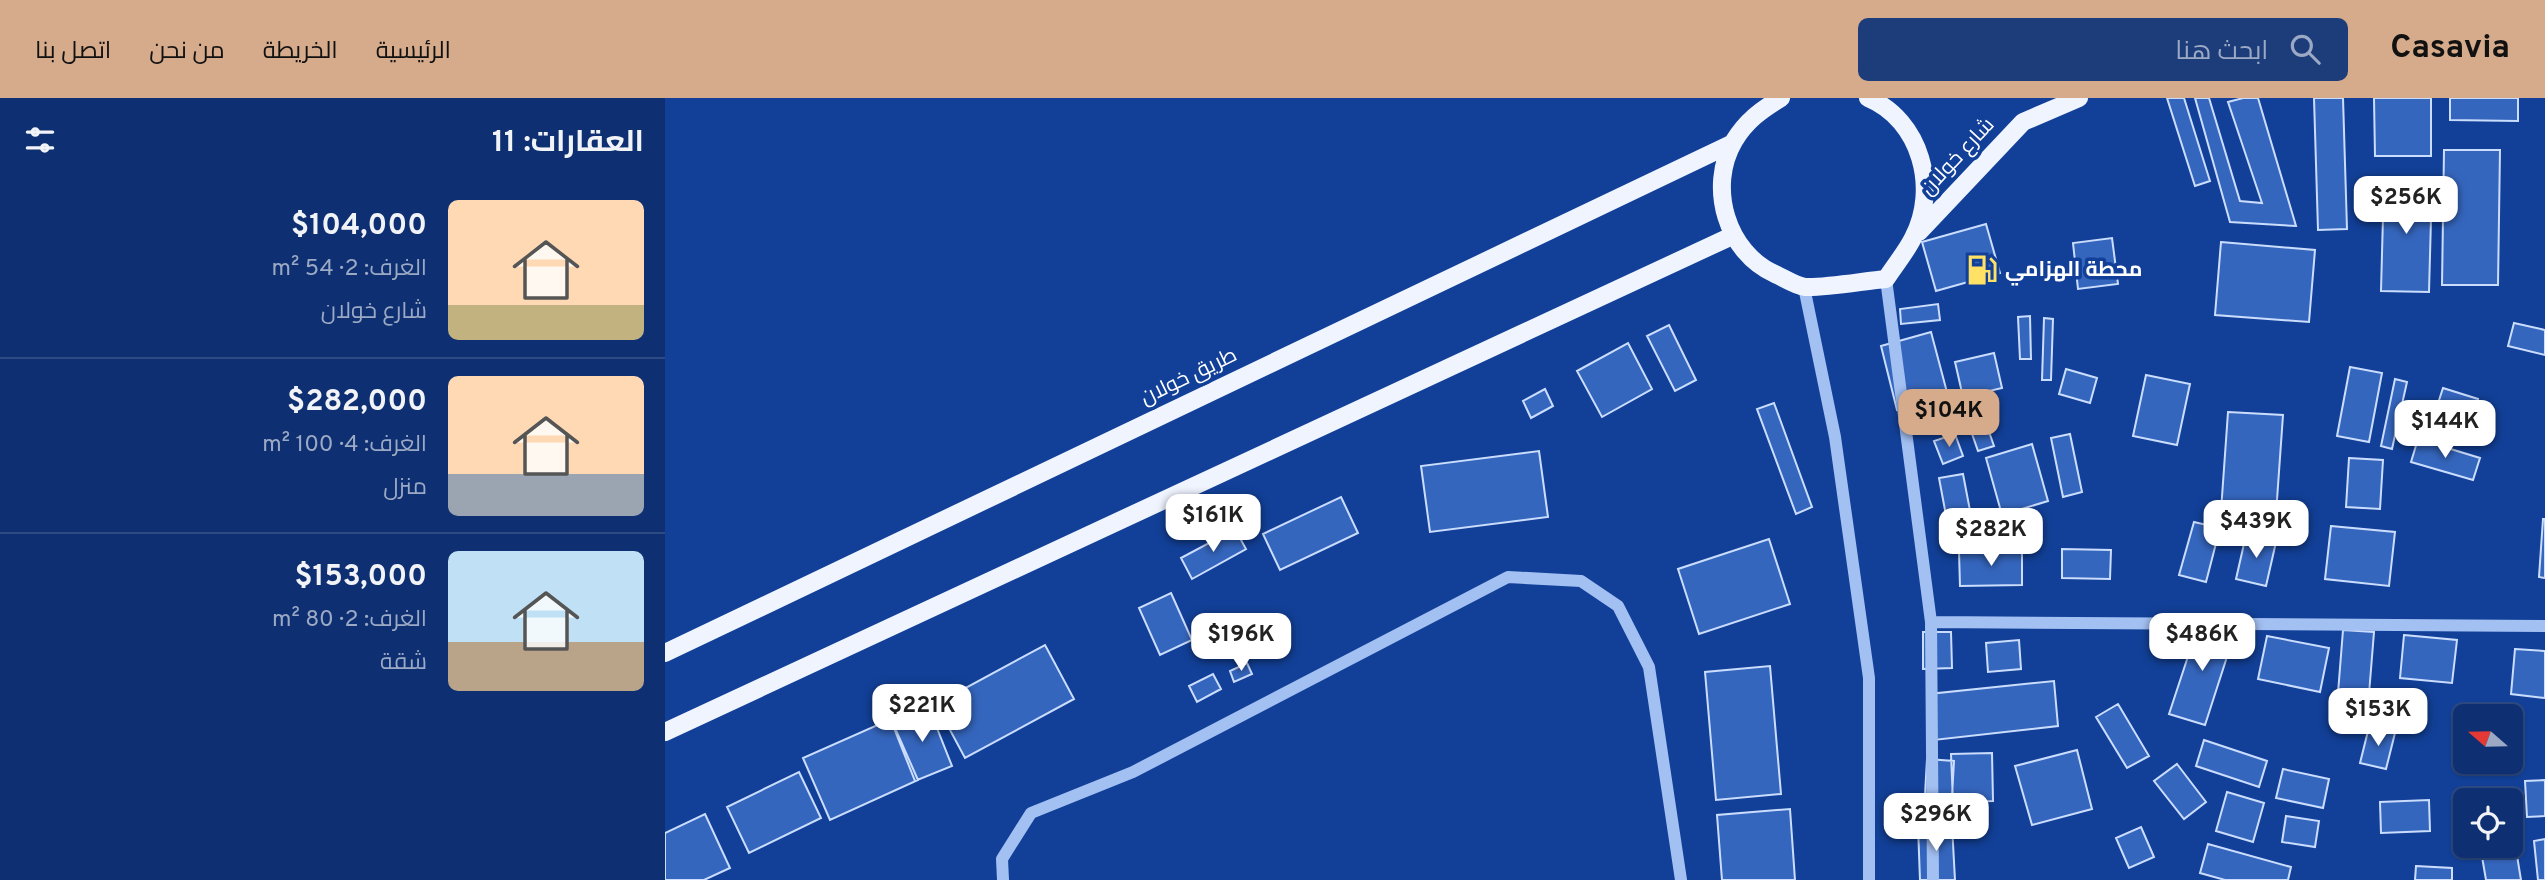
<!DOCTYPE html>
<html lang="ar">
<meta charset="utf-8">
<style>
:root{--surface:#0e3072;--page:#1c3c7a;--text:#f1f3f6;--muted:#9ba9c4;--line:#2e4b84;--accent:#d6ab8b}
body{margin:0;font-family:Overpass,Cairo,sans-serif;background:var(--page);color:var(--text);direction:rtl;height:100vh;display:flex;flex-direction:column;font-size:26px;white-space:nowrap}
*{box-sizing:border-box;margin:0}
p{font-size:23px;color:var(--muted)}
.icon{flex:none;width:38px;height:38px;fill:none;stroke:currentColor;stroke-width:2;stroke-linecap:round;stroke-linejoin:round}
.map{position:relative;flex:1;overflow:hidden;direction:ltr}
.drawer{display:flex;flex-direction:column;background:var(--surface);width:665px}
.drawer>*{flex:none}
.needle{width:46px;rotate:290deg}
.fabs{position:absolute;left:1788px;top:606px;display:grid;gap:14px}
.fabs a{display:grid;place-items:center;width:70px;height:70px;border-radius:10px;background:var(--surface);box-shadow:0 2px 5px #0004,0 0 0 2px var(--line);font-size:35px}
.price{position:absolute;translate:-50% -60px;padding:0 16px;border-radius:14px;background:#fff;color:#222;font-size:23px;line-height:46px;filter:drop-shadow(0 2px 4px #0008)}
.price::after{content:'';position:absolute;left:50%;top:42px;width:21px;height:16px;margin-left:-10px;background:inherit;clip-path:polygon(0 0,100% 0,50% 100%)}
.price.on{background:var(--accent);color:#111}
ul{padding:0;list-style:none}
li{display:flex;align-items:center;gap:21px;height:175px;padding:0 21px}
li+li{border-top:2px solid var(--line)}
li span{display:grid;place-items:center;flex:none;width:196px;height:140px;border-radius:10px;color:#555}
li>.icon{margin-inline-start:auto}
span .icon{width:84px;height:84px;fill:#fffc;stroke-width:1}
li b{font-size:30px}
h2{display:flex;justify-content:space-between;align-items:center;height:84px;padding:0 21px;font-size:30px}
header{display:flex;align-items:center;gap:42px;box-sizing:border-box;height:98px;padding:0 35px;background:var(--accent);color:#111}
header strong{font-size:33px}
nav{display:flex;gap:38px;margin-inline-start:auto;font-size:24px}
.search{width:490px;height:63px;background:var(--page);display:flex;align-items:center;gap:18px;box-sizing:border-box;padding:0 24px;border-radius:10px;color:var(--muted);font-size:26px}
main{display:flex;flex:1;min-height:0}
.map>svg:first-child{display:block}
.building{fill:#3566be;stroke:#cbddfd;stroke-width:2}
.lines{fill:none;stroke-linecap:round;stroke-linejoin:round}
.minor{stroke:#a3c0f3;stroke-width:12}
.major{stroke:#eff4ff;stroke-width:18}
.labels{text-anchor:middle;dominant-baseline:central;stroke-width:7;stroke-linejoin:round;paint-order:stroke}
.street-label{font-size:21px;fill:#fff;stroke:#124098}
.poi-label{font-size:21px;font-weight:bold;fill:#fff;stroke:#124098;text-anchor:start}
</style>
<header>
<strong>Casavia</strong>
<div class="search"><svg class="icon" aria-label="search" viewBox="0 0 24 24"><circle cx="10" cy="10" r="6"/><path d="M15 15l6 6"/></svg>ابحث هنا</div>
<nav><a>الرئيسية</a><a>الخريطة</a><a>من نحن</a><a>اتصل بنا</a></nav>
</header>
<main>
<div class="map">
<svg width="1880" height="782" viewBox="0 0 1880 782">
<rect width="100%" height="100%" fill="#124098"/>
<path class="building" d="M1502,0H1519L1545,83L1530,88Z
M1530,0H1544L1575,103L1597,105L1563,4L1578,0H1593L1631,128L1565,124Z
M1649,0H1678L1682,131L1653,132Z
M1709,0H1766V58H1710Z
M1785,0H1853V23L1785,22Z
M1779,52H1835L1833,187H1777Z
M1719,82L1767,84L1764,194L1716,193Z
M1321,126L1335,175L1271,193L1257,144Z
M1447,140L1453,186L1413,191L1408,145Z
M1556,144L1650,152L1644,224L1550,217Z
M1273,206L1275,222L1236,226L1235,211Z
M1365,218L1366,261H1355L1353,219Z
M1379,220L1388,221L1386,282H1377Z
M1849,225L1880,232V257L1843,248Z
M1004,227L1031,282L1010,293L982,238Z
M1266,234L1283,298L1232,312L1216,248Z
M963,245L987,291L937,319L912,273Z
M1329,255L1337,290L1298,299L1290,264Z
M1685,269L1717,275L1704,344L1672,338Z
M1401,271L1432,280L1425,305L1394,296Z
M1481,277L1525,286L1512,347L1468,338Z
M1730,281L1742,284L1727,351L1716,348Z
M1778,290L1813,301L1800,341L1765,330Z
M880,291L888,308L866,320L858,303Z
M1109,305L1147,409L1131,416L1092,311Z
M1563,314L1618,317L1611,416L1556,413Z
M1322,328L1329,348L1313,353L1306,333Z
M1290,336L1298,358L1278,366L1269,343Z
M1405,336L1417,394L1398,399L1386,340Z
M1753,341L1815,360L1808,382L1746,364Z
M1367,346L1383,403L1337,417L1321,360Z
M874,353L883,419L765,434L756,368Z
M1684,360L1718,362L1715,411L1681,409Z
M1298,376L1307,423L1283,428L1274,380Z
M676,399L693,435L615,472L598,436Z
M1878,421H1880V480L1874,479Z
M1529,424L1555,430L1541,484L1514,477Z
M1666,428L1730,434L1724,488L1660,481Z
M570,431L581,451L527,481L516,460Z
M1581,437L1611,444L1601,488L1571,481Z
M1104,441L1125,506L1034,536L1013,471Z
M1397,451L1446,452L1445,481L1397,480Z
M1357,453V487L1295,488L1294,454Z
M506,495L527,542L495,557L474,510Z
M1535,522L1570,534L1540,627L1504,616Z
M1678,532L1709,534L1704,596L1673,595Z
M1258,534H1286L1287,570L1258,571Z
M1739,537L1792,542L1787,585L1735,580Z
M1602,538L1664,550L1655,594L1593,581Z
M1354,542L1356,571L1323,574L1321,545Z
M380,547L409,601L300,660L271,606Z
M1850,551L1880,553V600L1846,596Z
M582,565L587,576L569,584L565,573Z
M1105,568L1116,696L1051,702L1040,574Z
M548,576L556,591L532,604L524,588Z
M1389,583L1393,628L1269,642L1264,596Z
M1453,606L1484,658L1462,670L1431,619Z
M264,610L287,668L250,683L227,625Z
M226,621L253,682L165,722L138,660Z
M1704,629L1730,635L1721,671L1695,665Z
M1539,642L1602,663L1594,689L1531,668Z
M1412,652L1427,711L1367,727L1350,668Z
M1327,655L1328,703L1288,704L1286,656Z
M1262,661L1289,663L1286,716L1259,715Z
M1512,666L1541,704L1519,721L1489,683Z
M1618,671L1664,681L1658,710L1611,700Z
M134,674L156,720L84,755L62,709Z
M1880,682V718L1862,719L1860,683Z
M1562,694L1599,705L1588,744L1551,733Z
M1764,702L1765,733L1716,735L1715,704Z
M1125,711L1130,782H1057L1052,717Z
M40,716L65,770L39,782H0V735Z
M1621,718L1654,723L1650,749L1617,744Z
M1287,727L1290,782H1255L1253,728Z
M1476,729L1489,759L1464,770L1451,740Z
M1846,739H1849L1856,782H1821L1815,747H1846Z
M1880,741V782H1873L1869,743Z
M1543,746L1626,769L1623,782H1560L1535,775Z
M1751,768L1787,770V782H1750Z"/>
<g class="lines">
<path class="minor" d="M1221,181L1266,524L1268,782
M1139,189L1170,339L1204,580V782
M1266,524L1880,528
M338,782L337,761L366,715L468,674L843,479L916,483L953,508L984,569L1016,782"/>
<path class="major" d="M1116,0C1096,12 1081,23 1069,43C1042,89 1062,155 1110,176C1119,180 1131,188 1140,189C1161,190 1199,183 1221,181C1230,167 1241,154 1248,140C1274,91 1256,22 1203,0
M1254,134L1358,24L1414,0
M0,555L1068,45
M0,634L1067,138"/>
</g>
<defs>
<g id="fuel-bare" transform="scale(2.415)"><path d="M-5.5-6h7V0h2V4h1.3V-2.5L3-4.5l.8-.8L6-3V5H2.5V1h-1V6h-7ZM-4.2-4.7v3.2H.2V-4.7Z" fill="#ffe165" stroke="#124098" stroke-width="2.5" paint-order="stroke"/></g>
</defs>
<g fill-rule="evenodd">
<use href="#fuel-bare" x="1317" y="172"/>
</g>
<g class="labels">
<g class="street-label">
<text transform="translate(1293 59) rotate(-47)">شارع خولان</text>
<text transform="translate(524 279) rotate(-26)">طريق خولان</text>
</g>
<g class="poi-label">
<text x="1340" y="172">محطة الهزامي</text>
</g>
</g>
</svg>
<div class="fabs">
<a><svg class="needle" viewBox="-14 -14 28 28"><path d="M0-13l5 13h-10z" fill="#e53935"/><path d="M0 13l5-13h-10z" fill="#9ba9c4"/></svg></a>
<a><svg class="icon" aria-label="locate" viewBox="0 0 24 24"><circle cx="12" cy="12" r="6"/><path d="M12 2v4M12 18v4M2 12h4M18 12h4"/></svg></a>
</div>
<b class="price" style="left:1741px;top:138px">$256K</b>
<b class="price on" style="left:1284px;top:351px">$104K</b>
<b class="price" style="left:1780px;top:362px">$144K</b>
<b class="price" style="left:548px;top:456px">$161K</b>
<b class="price" style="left:1591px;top:462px">$439K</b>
<b class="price" style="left:1326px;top:470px">$282K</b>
<b class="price" style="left:576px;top:575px">$196K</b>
<b class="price" style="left:1537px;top:575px">$486K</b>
<b class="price" style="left:257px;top:646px">$221K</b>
<b class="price" style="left:1713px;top:650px">$153K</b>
<b class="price" style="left:1271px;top:755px">$296K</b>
</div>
<section class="drawer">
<h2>العقارات: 11<svg class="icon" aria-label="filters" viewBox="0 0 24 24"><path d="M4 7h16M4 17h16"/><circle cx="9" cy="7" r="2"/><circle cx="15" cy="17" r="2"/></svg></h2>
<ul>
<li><span style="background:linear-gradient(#ffd9b3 75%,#c2b280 0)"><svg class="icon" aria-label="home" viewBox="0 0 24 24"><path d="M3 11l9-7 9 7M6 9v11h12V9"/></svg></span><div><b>$104,000</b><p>الغرف: 2 · 54 m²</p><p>شارع خولان</p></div></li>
<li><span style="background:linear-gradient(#ffd9b3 70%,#9aa5b1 0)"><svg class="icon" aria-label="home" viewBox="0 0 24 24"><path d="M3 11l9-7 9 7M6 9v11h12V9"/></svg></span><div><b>$282,000</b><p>الغرف: 4 · 100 m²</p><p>منزل</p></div></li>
<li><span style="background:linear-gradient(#bfe0f5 65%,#b9a48a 0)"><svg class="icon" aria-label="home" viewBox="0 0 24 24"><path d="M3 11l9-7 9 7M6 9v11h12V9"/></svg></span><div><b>$153,000</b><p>الغرف: 2 · 80 m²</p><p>شقة</p></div></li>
</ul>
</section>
</main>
